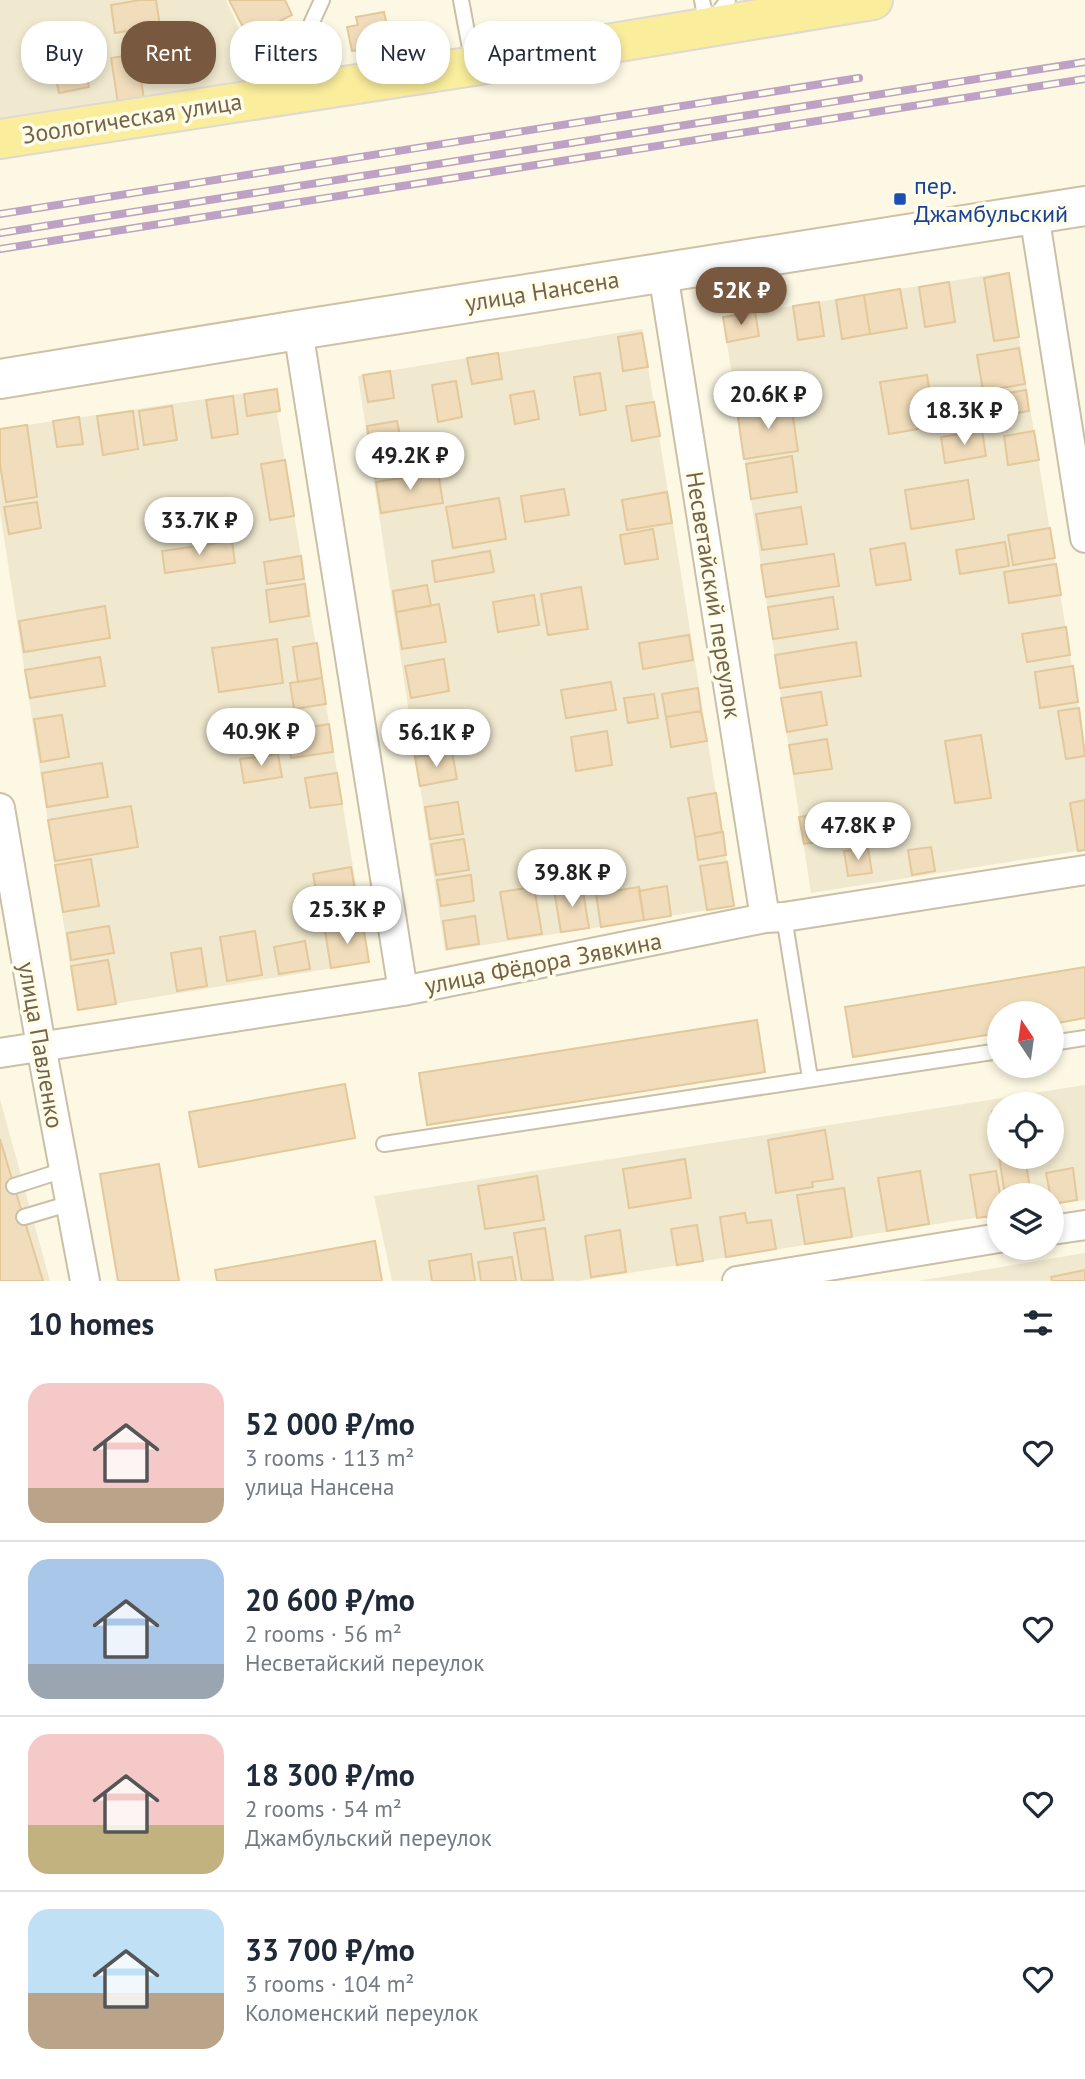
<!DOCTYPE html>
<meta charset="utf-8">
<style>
:root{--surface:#fff;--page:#f2f2f3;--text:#1f2937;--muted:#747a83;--line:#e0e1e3;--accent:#78583f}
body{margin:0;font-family:"PT Sans",sans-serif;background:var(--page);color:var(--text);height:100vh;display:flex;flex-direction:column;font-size:26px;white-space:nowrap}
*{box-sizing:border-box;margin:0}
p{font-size:23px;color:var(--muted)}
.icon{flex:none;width:38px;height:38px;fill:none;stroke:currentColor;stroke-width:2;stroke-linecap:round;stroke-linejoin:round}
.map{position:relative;height:1281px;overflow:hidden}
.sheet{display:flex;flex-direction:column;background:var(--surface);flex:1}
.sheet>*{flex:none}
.top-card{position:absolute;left:21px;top:21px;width:700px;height:63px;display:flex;gap:14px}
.needle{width:46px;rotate:347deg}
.tools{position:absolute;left:987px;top:1001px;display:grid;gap:14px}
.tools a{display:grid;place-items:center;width:77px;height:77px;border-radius:50%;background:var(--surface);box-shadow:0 4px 10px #0003;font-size:35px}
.price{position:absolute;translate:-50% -60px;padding:0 16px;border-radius:24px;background:#fff;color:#222;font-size:23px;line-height:46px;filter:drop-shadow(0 2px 4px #0008)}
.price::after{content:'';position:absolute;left:50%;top:42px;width:21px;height:16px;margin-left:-10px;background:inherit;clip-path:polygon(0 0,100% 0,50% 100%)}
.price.current{background:var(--accent);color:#fff}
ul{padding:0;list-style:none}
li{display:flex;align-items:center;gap:21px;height:175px;padding:0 28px}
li+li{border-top:2px solid var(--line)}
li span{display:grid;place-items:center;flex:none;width:196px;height:140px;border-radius:21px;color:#555}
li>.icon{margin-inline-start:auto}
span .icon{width:84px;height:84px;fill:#fffc;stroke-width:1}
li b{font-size:30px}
h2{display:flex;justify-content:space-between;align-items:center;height:84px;padding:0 28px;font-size:30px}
.pill{padding:0 24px;border-radius:28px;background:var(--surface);box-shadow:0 4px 10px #0003;font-size:24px;line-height:63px}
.pill.current{background:var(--accent);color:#fff}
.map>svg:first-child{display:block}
.residential{fill:#f0e9cf;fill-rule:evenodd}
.building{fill:#f1ddbb;stroke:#e3c89c;stroke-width:2}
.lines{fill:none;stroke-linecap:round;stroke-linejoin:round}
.lane-casing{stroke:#cabfa7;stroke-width:18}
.street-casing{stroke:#cabfa7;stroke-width:32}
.secondary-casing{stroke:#cec1a5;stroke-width:42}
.primary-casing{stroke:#dedad3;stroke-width:42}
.lane{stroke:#fff;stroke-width:14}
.street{stroke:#fff;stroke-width:28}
.secondary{stroke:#fff;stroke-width:38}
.primary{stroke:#faed9c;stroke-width:38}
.rail-casing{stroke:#bda2c5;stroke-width:8}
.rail{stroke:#fffce9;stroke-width:5;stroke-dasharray:16;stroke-linecap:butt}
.transit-dot{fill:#1a4fb4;stroke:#fffce9;stroke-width:2.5}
.labels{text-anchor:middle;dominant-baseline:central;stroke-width:7;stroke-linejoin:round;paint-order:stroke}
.street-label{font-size:24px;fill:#746349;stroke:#fffce9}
.transit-label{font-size:24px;fill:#164399;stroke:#fffce9;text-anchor:start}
</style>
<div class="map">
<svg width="1085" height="1281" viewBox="0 0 1085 1281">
<rect width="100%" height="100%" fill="#fcf8e3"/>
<path class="residential" d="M0,0H226L262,79L0,118Z
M1008,272L1085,747V850L811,893L723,317Z
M642,329L734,906L445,951L358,376Z
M273,389L369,962L77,1010L0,512V429Z
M1085,1085V1200L1052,1205V1195H999V1214L579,1281H392L374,1196ZM999,1104H1052V1157H999Z
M0,1099L50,1281H0Z
M1085,1253V1281H918Z"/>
<path class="building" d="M140,0H156L160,26L115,33L111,5Z
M229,0H285L292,15L248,37Z
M384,12L391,43L352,51L347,27L358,25L356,17Z
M325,42L328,54L311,57L309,45Z
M270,44L272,55L258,58L256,47Z
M279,53L280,60L268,62L267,56Z
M137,54L144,99L118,103L111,58Z
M83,59L89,87L59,93L53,66Z
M1009,273L1019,337L994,341L984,278Z
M949,282L955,322L925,327L919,287Z
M900,289L907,328L870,334L864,295Z
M864,295L870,334L842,339L836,300Z
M819,302L824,336L798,340L793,306Z
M755,312L759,336L727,342L723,317Z
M642,333L648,367L623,371L618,337Z
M1019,348L1025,384L983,391L977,355Z
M498,353L502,379L472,384L467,358Z
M390,371L394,398L368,402L363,375Z
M600,373L606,410L580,415L574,377Z
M927,375L935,426L889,434L880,382Z
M456,381L462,417L438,422L432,385Z
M277,389L280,411L247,416L244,394Z
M1026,390L1029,411L995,417L991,396Z
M534,391L539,419L515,424L510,395Z
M233,396L238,434L212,438L206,400Z
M654,402L660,436L632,441L626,406Z
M791,403L798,451L744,459L737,411Z
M172,406L177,440L144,445L139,411Z
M133,411L138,449L103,455L97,416Z
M79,417L83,444L57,447L53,421Z
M397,421L402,446L371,451L367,426Z
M27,425L37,497L6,502L0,464V429Z
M982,430L986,456L945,463L941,437Z
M1034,431L1039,460L1008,465L1004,436Z
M404,445L409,472L375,478L371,451Z
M792,456L797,492L751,499L746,464Z
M285,460L294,516L270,520L261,464Z
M438,472L443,503L381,513L376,482Z
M968,480L974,519L911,529L905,490Z
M564,489L569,515L525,522L521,496Z
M667,492L672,523L627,530L622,500Z
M499,498L506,539L453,548L446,507Z
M37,502L41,528L9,534L4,507Z
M801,507L807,544L762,550L756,514Z
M1050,528L1055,558L1013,565L1008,535Z
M653,529L658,559L625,564L620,535Z
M232,541L235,563L165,573L162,551Z
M1005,542L1009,566L960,574L956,550Z
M905,543L911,580L876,585L870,549Z
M490,551L494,572L435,582L432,561Z
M834,554L839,586L766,597L761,565Z
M301,556L304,579L267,584L264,562Z
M1056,564L1061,595L1009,603L1004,572Z
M305,584L309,616L270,622L266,590Z
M427,585L431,606L396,612L393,591Z
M581,587L588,629L548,635L541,594Z
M534,595L539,625L498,632L493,602Z
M833,597L838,629L773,639L768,607Z
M439,604L446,642L402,649L396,612Z
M105,606L110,638L24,652L19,621Z
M1066,627L1070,655L1027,662L1022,634Z
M689,635L693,660L643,669L639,643Z
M277,639L283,683L219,692L212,648Z
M856,642L861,676L780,688L775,655Z
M317,643L322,678L298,682L293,647Z
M100,657L105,686L30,698L25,670Z
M444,659L449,691L411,698L405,666Z
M1073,666L1078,702L1040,708L1035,672Z
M322,678L326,704L294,709L290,683Z
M611,682L616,710L566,718L561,690Z
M698,688L701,711L666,717L662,694Z
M821,692L827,725L787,732L781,698Z
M654,694L658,718L628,723L624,698Z
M1079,708L1085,756L1066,759L1058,711Z
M701,711L707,741L671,747L666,717Z
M62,715L69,757L41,762L34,719Z
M450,723L454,751L415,757L410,729Z
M329,724L333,752L291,758L287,731Z
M607,731L612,765L576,771L571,737Z
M981,735L991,798L955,803L945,741Z
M827,739L832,769L794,774L789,745Z
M452,752L457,779L420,786L415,757Z
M278,754L282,777L244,783L240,759Z
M102,763L108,797L47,807L42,773Z
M337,773L342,804L310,808L305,778Z
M716,793L722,832L695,837L688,798Z
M1085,800V850L1078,851L1070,803Z
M458,802L463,834L430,839L425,807Z
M131,806L138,847L55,861L48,820Z
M844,810L848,838L804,844L799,817Z
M723,832L726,855L698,860L695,837Z
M464,839L469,870L436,875L431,844Z
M931,847L935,871L912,875L908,850Z
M868,848L872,873L848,876L844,851Z
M91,859L99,906L63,912L55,865Z
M727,862L734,906L707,910L700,866Z
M351,867L356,896L318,902L313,874Z
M471,875L474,901L441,906L437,880Z
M582,885L589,928L561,932L554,890Z
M667,886L671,916L644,920L639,891Z
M534,887L542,934L508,939L500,892Z
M639,887L644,920L601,927L596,894Z
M475,916L479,944L447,949L443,921Z
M363,925L369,962L331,968L325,931Z
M109,926L114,953L71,960L67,933Z
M255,931L262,975L227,981L220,937Z
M305,941L310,969L279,974L274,947Z
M201,948L207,986L177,991L171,953Z
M108,960L116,1004L78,1010L71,966Z
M1085,967V1018L1052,1024V1013H999V1033L853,1057L845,1007Z
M757,1020L765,1072L427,1125L419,1073Z
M345,1084L355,1138L199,1167L189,1112Z
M999,1110V1157H1025L1031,1195H1005L992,1111Z
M825,1130L833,1179L812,1182L813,1187L776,1193L768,1140Z
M0,1139L14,1186L43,1281H0Z
M685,1159L691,1198L629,1208L623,1169Z
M159,1164L179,1281H118L100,1174Z
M1073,1168L1077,1200L1052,1204L1046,1173Z
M920,1171L929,1224L887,1231L878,1178Z
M996,1171L1000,1195L999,1215L977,1218L970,1175Z
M537,1176L544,1220L485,1229L478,1186Z
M844,1188L852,1237L805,1244L797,1195Z
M745,1213L747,1223L771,1220L776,1249L726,1257L720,1217Z
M697,1225L703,1261L677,1265L671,1229Z
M545,1228L553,1280L522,1281L514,1233Z
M620,1230L626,1272L591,1277L585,1236Z
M375,1241L382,1281H217L215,1270Z
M471,1254L475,1281H432L429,1261Z
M512,1257L516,1281H481L478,1262Z
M1085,1270V1281H1052L1051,1277Z"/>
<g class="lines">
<g class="lane-casing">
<path id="lane" d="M461,0L473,64
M702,0L707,26
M712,21L728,0
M316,88L306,35L322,0
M784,917L810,1078
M1052,1043L1085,1038
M384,1144L999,1051
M14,1186L64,1170
M24,1217L71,1203"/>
</g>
<g class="street-casing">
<path id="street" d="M1034,214L1085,538
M663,273L765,918
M298,330L403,991
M0,808L41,1046L85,1281
M0,1053L403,991L765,918L784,917L1085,870
M1052,1230L1085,1225
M737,1281L999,1238"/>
</g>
<g class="secondary-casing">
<path id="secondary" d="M0,379L298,330L1085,206"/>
</g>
<g class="primary-casing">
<path id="primary" d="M0,139L474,66L873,0"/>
</g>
<use href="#lane" class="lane"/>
<use href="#street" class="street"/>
<use href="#secondary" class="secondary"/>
<use href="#primary" class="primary"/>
<g class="rail-casing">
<path id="rail" d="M0,214L859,78
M0,233L1085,62
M0,249L1085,79"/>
</g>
<use href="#rail" class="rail"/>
</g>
<rect class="transit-dot" x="893" y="192" width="14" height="14" rx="3.5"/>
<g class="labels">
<g class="street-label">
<text transform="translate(132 118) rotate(-9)">Зоологическая улица</text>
<text transform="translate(542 291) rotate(-9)">улица Нансена</text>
<text transform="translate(714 595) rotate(81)">Несветайский переулок</text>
<text transform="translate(543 963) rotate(-11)">улица Фёдора Зявкина</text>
<text transform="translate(41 1045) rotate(80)">улица Павленко</text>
</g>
<g class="transit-label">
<text x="914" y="185">пер.<tspan x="914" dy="28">Джамбульский</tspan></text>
</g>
</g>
</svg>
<div class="tools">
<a><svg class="needle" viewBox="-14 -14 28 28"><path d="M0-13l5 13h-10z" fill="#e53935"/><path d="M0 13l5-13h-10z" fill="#747a83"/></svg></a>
<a><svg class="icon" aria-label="locate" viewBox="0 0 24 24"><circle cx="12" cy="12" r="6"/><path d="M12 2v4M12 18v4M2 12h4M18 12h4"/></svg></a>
<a><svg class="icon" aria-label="layers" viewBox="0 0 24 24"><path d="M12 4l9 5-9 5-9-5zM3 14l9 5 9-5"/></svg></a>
</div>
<b class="price current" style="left:741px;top:327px">52K ₽</b>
<b class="price" style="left:768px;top:431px">20.6K ₽</b>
<b class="price" style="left:964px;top:447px">18.3K ₽</b>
<b class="price" style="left:410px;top:492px">49.2K ₽</b>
<b class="price" style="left:199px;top:557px">33.7K ₽</b>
<b class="price" style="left:261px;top:768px">40.9K ₽</b>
<b class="price" style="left:436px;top:769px">56.1K ₽</b>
<b class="price" style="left:858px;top:862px">47.8K ₽</b>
<b class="price" style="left:572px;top:909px">39.8K ₽</b>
<b class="price" style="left:347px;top:946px">25.3K ₽</b>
<div class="top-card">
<a class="pill">Buy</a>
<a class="pill current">Rent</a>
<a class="pill">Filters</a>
<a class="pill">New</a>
<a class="pill">Apartment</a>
</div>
</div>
<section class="sheet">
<h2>10 homes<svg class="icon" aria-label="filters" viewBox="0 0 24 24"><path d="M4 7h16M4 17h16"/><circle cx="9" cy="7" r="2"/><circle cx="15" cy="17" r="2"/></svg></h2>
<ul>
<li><span style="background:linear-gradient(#f6c9c9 75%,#b9a48a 0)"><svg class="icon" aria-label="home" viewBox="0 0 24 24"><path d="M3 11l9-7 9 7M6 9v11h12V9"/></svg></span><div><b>52 000 ₽/mo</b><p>3 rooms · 113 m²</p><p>улица Нансена</p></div><svg class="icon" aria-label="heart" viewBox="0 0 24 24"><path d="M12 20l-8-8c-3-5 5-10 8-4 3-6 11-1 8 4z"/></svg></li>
<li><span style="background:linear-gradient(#a9c7e8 75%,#9aa5b1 0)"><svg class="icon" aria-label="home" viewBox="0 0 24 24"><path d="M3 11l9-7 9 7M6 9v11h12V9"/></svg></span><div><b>20 600 ₽/mo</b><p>2 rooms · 56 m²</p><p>Несветайский переулок</p></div><svg class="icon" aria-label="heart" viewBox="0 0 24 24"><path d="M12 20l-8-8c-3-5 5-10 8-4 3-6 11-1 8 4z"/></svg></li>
<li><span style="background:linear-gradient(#f6c9c9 65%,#c2b280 0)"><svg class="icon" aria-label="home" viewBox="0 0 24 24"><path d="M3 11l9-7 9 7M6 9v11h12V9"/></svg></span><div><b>18 300 ₽/mo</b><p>2 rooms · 54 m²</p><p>Джамбульский переулок</p></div><svg class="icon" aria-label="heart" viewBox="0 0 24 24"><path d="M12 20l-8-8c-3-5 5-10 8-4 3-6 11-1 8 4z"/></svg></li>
<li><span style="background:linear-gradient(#bfe0f5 60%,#b9a48a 0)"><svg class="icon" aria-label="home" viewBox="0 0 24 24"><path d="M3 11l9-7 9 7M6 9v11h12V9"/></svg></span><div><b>33 700 ₽/mo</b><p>3 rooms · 104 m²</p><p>Коломенский переулок</p></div><svg class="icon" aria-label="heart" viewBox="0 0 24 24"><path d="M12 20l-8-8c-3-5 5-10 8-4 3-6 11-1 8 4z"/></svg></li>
</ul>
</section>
